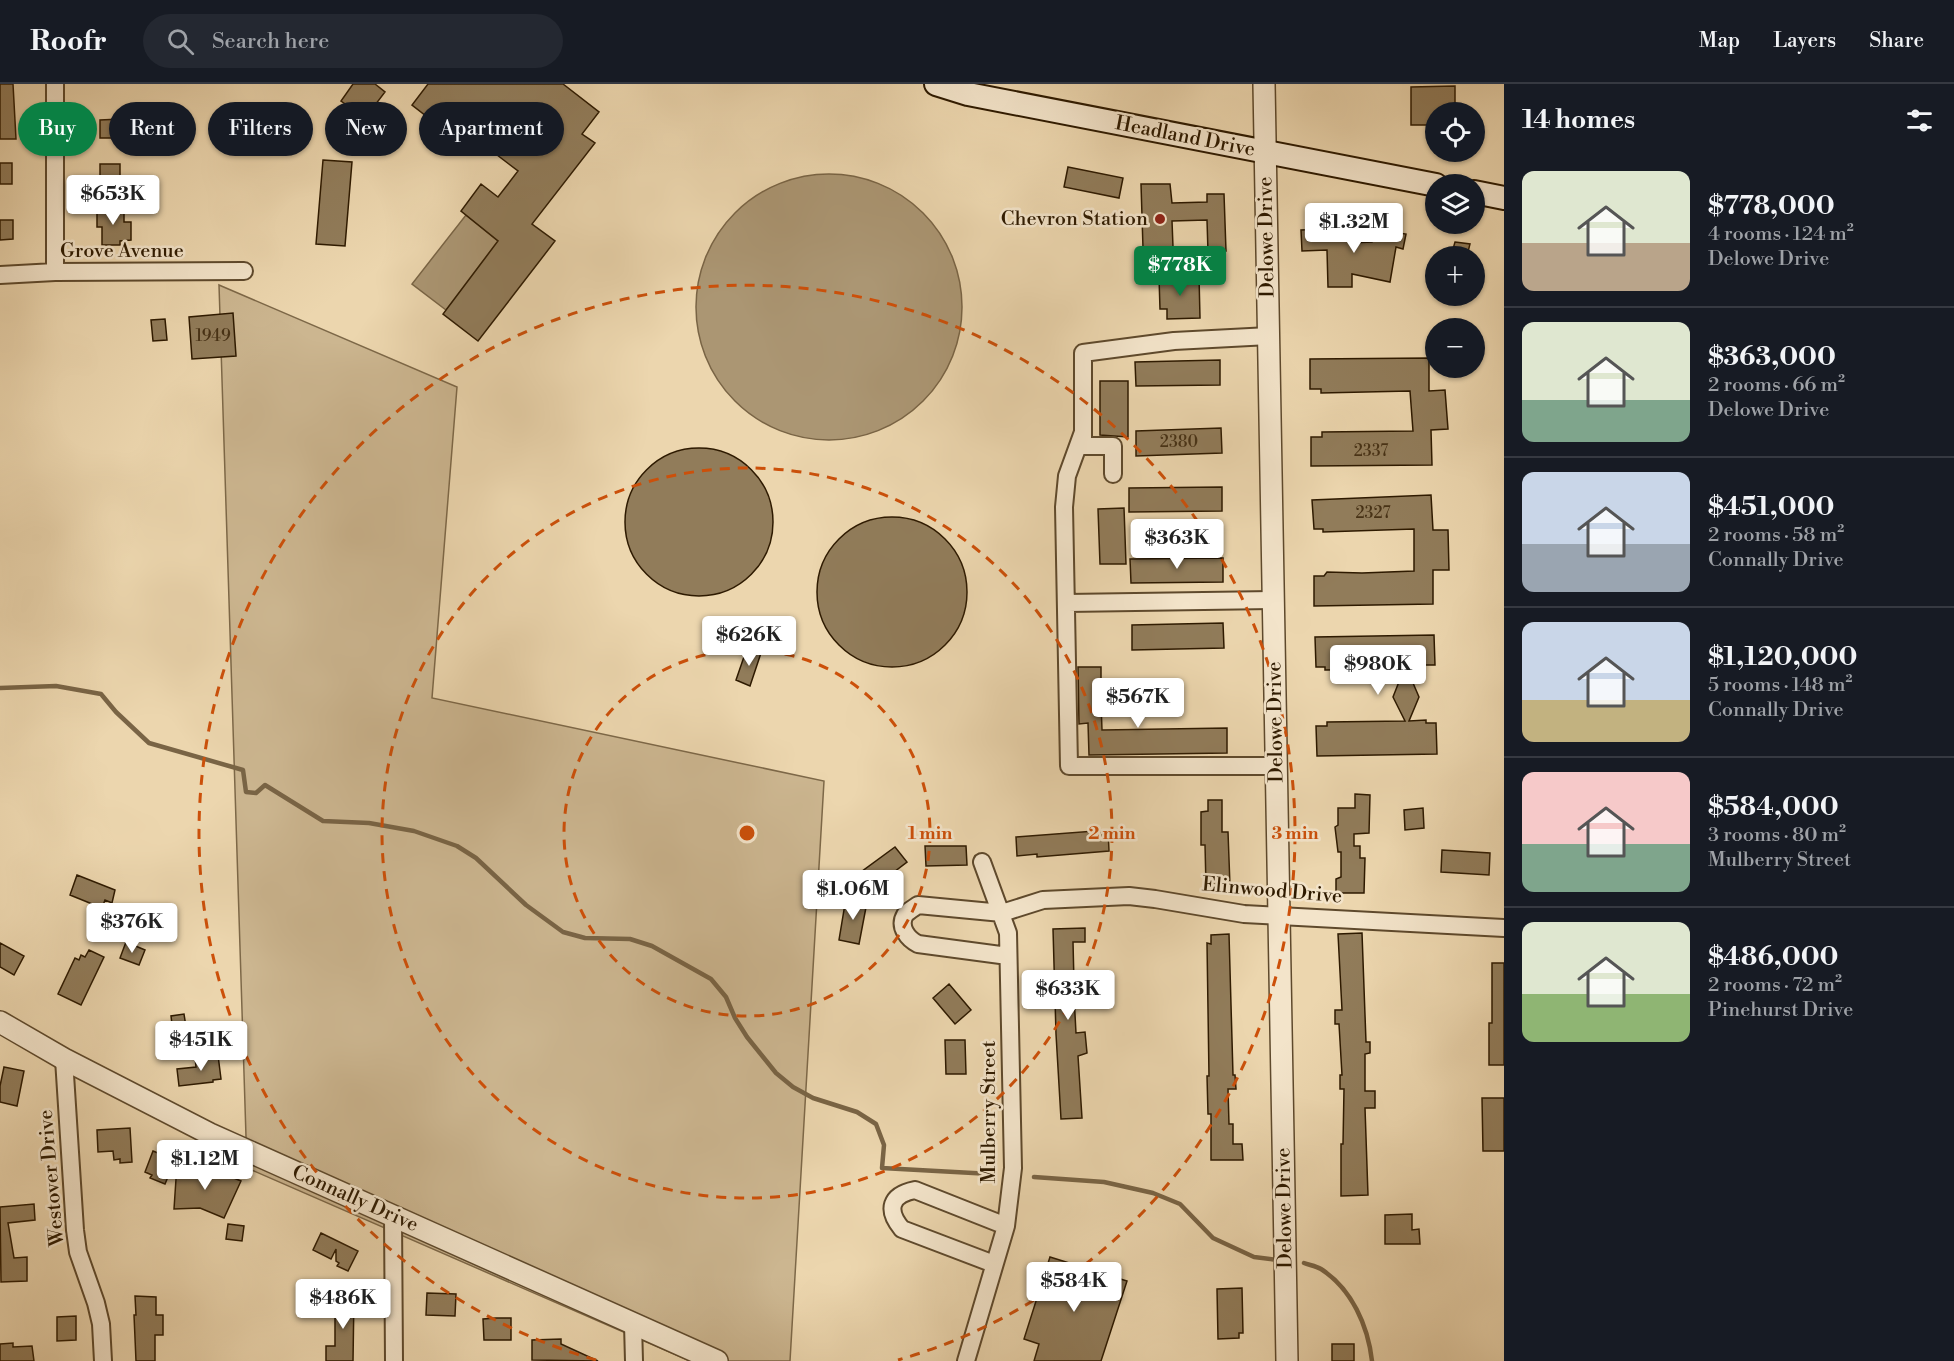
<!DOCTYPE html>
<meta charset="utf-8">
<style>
:root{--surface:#171b24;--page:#242831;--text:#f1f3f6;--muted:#9ea1a6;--line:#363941;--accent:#0b8043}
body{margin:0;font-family:"Libre Bodoni",serif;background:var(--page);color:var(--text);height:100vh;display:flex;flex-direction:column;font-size:22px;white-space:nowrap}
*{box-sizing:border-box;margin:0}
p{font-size:20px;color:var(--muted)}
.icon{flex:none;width:33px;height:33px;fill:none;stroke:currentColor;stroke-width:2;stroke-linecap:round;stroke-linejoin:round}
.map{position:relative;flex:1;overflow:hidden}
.side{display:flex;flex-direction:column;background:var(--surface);width:450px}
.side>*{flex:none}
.guide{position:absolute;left:18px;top:18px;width:570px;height:54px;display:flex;gap:12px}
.buttons{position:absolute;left:1425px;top:18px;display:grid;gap:12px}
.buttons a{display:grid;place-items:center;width:60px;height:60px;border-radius:50%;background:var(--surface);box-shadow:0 2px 4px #0004;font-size:30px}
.price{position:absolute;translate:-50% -51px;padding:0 14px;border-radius:6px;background:#fff;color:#222;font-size:20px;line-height:39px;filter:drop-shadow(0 2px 3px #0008)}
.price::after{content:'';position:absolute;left:50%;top:36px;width:18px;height:14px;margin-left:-9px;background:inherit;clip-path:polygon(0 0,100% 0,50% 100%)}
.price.on{background:var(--accent);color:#fff}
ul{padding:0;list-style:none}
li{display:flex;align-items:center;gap:18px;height:150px;padding:0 18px}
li+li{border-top:2px solid var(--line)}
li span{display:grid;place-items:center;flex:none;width:168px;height:120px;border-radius:12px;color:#555}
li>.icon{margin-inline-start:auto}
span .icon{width:72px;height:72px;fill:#fffc;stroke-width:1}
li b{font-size:26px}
h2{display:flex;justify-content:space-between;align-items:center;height:72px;padding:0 18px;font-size:26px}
.chip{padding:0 21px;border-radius:27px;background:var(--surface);box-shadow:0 2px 4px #0004;font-size:21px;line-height:54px}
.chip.on{background:var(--accent);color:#fff}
header{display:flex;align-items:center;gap:36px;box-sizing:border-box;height:84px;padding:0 30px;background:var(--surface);border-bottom:2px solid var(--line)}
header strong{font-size:28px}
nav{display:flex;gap:33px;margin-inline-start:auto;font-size:21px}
.search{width:420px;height:54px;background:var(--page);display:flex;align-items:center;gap:15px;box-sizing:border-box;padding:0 21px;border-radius:33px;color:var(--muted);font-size:22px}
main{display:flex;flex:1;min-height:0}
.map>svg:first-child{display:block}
.green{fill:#ccb690;stroke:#7d6848;stroke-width:1.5}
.water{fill:#ab9673;stroke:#796445;stroke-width:1.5}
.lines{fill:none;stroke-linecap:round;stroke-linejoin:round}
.stream{stroke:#796445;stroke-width:4.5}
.building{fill:#917c5a;stroke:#2e1a00;stroke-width:1.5}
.minor-casing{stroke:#5e492c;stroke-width:20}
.tertiary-casing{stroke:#5e492c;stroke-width:24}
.secondary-casing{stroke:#2e1a00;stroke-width:26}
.minor{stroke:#f3e4ca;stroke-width:16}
.tertiary{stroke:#f3e4ca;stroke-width:21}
.secondary{stroke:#f3e4ca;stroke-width:22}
.ring{fill:none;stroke:#cc500a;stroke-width:3;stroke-dasharray:10 8}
.poi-dot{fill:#8f2418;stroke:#f3e4ca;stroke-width:2}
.labels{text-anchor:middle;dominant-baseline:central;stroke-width:5;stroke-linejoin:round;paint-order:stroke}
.number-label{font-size:16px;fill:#473216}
.street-label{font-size:20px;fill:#2e1a00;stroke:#f3e4ca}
.poi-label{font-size:20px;fill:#2e1a00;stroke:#f3e4ca;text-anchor:end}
.centre{fill:#cc500a;stroke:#f3e4ca;stroke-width:3}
.ring-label{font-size:18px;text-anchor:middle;font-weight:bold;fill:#cc500a;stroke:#f3e4ca;stroke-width:5;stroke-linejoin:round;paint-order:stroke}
</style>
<header>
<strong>Roofr</strong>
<div class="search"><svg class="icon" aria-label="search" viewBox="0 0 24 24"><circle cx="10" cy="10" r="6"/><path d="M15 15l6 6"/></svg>Search here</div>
<nav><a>Map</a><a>Layers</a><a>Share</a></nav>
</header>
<main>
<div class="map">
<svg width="1504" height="1277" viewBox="0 0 1504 1277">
<rect width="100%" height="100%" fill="#ecd6ae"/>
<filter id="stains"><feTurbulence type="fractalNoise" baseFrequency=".00333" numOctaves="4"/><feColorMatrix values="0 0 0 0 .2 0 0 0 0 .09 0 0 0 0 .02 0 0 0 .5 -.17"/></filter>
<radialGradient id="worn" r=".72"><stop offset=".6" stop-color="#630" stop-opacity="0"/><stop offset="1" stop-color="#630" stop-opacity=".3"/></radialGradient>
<path class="green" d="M219,201L457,303L432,614L824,697L790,1277H690L247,1084Z"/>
<path class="water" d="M696 223a133 133 0 1 1 266 0a133 133 0 1 1-266 0Z
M466,131L498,157L446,226L412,200Z"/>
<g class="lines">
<path class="stream" d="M0,604L56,602L101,610L116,628L149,659L243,686L246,708L256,709L265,701L323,737L369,739L414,747L457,762L476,774L526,821L563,848L585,854L630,855L652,862L711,895L726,913L735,934L747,953L776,989L793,1003L813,1014L857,1028L876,1040L884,1061L882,1084L991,1090
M1034,1093L1104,1098L1153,1109L1180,1120L1213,1154L1254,1173L1277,1176
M1304,1179C1309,1181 1316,1182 1321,1185C1352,1205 1368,1242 1372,1277"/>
</g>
<path class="building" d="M0,0H13L16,55H0Z
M353,0H375L385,8L369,29L354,19L351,24L341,17Z
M428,0H563L599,28L582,50L595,59L532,140L555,157L478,257L443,230L498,157L461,127L481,100L498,113L518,87L480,58L478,60L459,45L453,53L412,21Z
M1455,2V28H1436V41H1411V3Z
M121,35V54H100V36Z
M323,76L352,78L345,162L316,160Z
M0,79H12V100H0Z
M100,80H120V99H100Z
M1068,83L1123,94L1119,114L1064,103Z
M1141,100H1170L1172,119L1207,118V110H1224L1226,167L1208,168L1207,136L1172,137L1173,163L1143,164Z
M97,121H111V128H124V138H131V156L120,157V161H102V143H97Z
M0,136H13V155L0,156Z
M1349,144L1350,159L1372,158L1374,145L1406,150L1403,165L1396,163L1390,198L1352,190V203H1328L1327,166L1302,167L1301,146Z
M1455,158L1470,160L1467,172H1451Z
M1199,192L1200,234L1167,235V225H1160L1159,193Z
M233,229L236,272L192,275L189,233Z
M165,235L167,256L153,257L151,236Z
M1429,274V307L1445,306L1448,345L1431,346L1432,381L1311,382V353H1322V348L1413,347L1410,307L1321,309V305H1310V275Z
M1220,276V301L1136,302L1135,278Z
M1100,297H1128V353L1100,351Z
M1221,344L1222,369L1136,372V347Z
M625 438a74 74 0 1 1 148 0a74 74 0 1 1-148 0Z
M1222,403V427L1129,428V404Z
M1431,411L1433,446H1448L1449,486H1433V520L1314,522V492H1324L1327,488L1362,489L1414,487V445L1323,448V445H1314L1312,416Z
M1124,424L1126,480H1100L1098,425Z
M817 508a75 75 0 1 1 150 0a75 75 0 1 1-150 0Z
M1223,474V498L1131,499L1130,475Z
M1223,539L1224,564L1132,566V541Z
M1434,551L1435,581H1424V584L1407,585L1419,613L1409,637L1426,636V639H1436L1437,670L1317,672L1316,642H1327V638L1405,637L1393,613L1404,585L1325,586V583H1316L1315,553Z
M747,564L761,569L750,602L736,596Z
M1078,583H1101V605H1105V618H1101L1102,646L1227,644V669L1089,671L1088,639L1079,640Z
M1355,710L1370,711L1369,749L1354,750V762H1360V774H1365L1364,809H1336V795L1341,793V768H1338L1335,743L1338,741V724H1355Z
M1208,716H1222V748H1228L1230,802H1206L1205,761H1201V728L1208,727Z
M1423,724L1424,744L1405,746L1404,726Z
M1108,746L1109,767L1037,773V770L1017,772L1016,753Z
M925,762H966L967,781L926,782Z
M895,763L907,778L873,804L861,788Z
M1442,766L1490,769L1489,791L1441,788Z
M77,791L115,806L112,819L105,816L102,824L70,811Z
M846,814L867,818L859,860L839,856Z
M1085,844V858H1073L1074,899H1084L1085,911L1074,912L1076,949L1085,948L1087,969L1078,972L1082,1034L1061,1035L1056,950L1053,845Z
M1362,849L1366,958H1370V969L1365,970V1007H1375V1024H1365L1368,1111L1341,1112V1060H1343L1344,1005H1340V991H1342L1339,940H1335V926H1342L1338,850Z
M1229,850L1233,991H1235L1236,1005H1228L1229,1040H1233V1060H1242L1243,1076H1211V1030H1208L1207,992H1209L1207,859L1211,860V851Z
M126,858L145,866L139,881L120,874Z
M0,859L24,872L14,891L0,883Z
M89,866L104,873L81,921L58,910L75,874L79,876L81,871L85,873Z
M1492,879H1504V981H1489V939H1492Z
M949,900L971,926L955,940L933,914Z
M184,930L188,956L174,957L171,932Z
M945,956H965L966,990H946Z
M218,971L221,995L213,996V998L179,1002L177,985L196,983L195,973Z
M4,983L24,987L17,1022L0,1018V1002Z
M1482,1014H1504V1067H1483Z
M130,1044L132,1078L120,1079V1075L114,1076L113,1067L98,1068L97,1046Z
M153,1067L175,1076L165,1100L150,1094L152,1091L145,1088Z
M177,1080L209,1093L212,1085L241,1097L224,1134L200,1124L174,1125Z
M34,1120L35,1136L8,1139L14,1174L27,1173V1197L1,1198L0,1123Z
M1412,1130V1146L1419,1145L1420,1160H1385V1131Z
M228,1140L244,1142L242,1157L226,1155Z
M321,1149L358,1167L348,1187L337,1182L339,1179L336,1177V1165L331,1175L313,1166Z
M1050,1173L1127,1197L1101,1277H1034L1039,1260L1024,1255Z
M1242,1204L1243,1249H1239V1254L1218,1255L1217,1205Z
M427,1209L456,1210L455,1232L426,1231Z
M335,1210L354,1211L353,1277H326V1262H335Z
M135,1212L156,1213V1231H163V1251H155V1277H136L134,1231H136Z
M76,1232V1256L57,1257V1233Z
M496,1234H511V1256H484L483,1235Z
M561,1255V1260L598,1277L532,1276V1256Z
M13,1259V1263L32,1262L34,1277H0V1260Z
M1332,1260H1354V1277H1332Z"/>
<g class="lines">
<g class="minor-casing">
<path id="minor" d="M55,0V188
M0,191L55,188L244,187
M1083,348L1067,392L1064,423L1069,682H1277
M1113,390V362H1083V269L1174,257L1269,252
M1067,519L1274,516
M1008,872L918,860C908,855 898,843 905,831C908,827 914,824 918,821L1002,829L1043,816L1129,812L1155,815L1244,830L1504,844
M64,975L75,1146L78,1168L96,1219L101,1240L103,1277
M393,1133L394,1277
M994,1180L902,1145C886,1126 890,1111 915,1106L1006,1142
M633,1240L634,1277
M966,1277L1006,1142L1013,1084L1008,849L982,778"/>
</g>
<g class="tertiary-casing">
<path id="tertiary" d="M1264,0L1287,1277
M0,938L64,975L210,1050L717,1277"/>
</g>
<g class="secondary-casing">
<path id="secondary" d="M936,0L968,10L1436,101
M1474,108L1504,114"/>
</g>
<use href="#minor" class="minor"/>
<use href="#tertiary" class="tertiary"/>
<use href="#secondary" class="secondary"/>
</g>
<g class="ring">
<circle cx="747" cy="749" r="183"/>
<circle cx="747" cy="749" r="365"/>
<path d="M596 1276A548 548 0 1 1 898 1276"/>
</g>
<circle class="poi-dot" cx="1160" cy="135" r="6"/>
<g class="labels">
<g class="number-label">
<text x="213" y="252">1949</text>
<text x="1179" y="358">2380</text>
<text x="1371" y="367">2337</text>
<text x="1373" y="429">2327</text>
</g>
<g class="street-label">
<text transform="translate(1185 53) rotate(11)">Headland Drive</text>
<text transform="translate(1267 153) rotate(-91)">Delowe Drive</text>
<text x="122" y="167">Grove Avenue</text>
<text transform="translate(1276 638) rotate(-91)">Delowe Drive</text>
<text transform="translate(1272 807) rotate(5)">Elinwood Drive</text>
<text transform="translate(989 1028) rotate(-90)">Mulberry Street</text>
<text transform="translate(52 1094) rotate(-95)">Westover Drive</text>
<text transform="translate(355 1115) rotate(24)">Connally Drive</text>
<text transform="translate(1285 1124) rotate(-91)">Delowe Drive</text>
</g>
<g class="poi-label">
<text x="1148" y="135">Chevron Station</text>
</g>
</g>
<circle cx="747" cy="749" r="9" class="centre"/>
<g class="ring-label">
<text x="930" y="755">1 min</text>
<text x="1112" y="755">2 min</text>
<text x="1295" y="755">3 min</text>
</g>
<rect width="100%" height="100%" filter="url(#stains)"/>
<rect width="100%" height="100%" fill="url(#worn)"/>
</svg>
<div class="buttons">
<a><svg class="icon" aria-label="locate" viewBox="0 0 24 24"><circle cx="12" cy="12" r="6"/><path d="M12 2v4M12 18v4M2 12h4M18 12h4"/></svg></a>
<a><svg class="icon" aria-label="layers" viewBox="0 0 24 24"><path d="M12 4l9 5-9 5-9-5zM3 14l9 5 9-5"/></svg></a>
<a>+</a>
<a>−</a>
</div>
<b class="price" style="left:113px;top:142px">$653K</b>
<b class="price" style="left:1354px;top:170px">$1.32M</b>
<b class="price on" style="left:1180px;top:213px">$778K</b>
<b class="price" style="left:1177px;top:486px">$363K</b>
<b class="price" style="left:749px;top:583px">$626K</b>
<b class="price" style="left:1378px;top:612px">$980K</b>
<b class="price" style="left:1138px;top:645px">$567K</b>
<b class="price" style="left:853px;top:837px">$1.06M</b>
<b class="price" style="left:132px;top:870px">$376K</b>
<b class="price" style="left:1068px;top:937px">$633K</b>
<b class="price" style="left:201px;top:988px">$451K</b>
<b class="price" style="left:205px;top:1107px">$1.12M</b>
<b class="price" style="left:1074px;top:1229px">$584K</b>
<b class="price" style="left:343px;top:1246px">$486K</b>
<div class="guide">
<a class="chip on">Buy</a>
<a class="chip">Rent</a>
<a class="chip">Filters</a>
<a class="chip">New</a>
<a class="chip">Apartment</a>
</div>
</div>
<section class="side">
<h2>14 homes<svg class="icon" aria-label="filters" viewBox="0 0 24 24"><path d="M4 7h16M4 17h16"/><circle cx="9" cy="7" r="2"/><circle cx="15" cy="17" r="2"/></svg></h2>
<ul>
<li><span style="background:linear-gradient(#dfe7d0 60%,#b9a48a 0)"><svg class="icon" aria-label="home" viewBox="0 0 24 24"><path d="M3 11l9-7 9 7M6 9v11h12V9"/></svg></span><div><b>$778,000</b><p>4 rooms · 124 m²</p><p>Delowe Drive</p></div></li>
<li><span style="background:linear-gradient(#dfe7d0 65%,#7fa58c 0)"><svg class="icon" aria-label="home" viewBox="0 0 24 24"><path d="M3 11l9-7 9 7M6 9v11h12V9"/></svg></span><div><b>$363,000</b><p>2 rooms · 66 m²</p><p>Delowe Drive</p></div></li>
<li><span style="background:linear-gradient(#c9d6e8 60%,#9aa5b1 0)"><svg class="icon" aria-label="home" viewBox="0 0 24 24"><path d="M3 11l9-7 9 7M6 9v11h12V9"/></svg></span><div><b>$451,000</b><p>2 rooms · 58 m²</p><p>Connally Drive</p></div></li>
<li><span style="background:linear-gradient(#c9d6e8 65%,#c2b280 0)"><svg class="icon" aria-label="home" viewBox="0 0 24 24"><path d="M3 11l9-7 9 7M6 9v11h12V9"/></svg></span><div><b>$1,120,000</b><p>5 rooms · 148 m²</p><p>Connally Drive</p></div></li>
<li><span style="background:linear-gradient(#f6c9c9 60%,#7fa58c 0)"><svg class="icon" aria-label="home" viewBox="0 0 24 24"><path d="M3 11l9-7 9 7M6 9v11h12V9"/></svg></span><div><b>$584,000</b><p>3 rooms · 80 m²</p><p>Mulberry Street</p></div></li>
<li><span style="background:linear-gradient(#dfe7d0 60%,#8fb573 0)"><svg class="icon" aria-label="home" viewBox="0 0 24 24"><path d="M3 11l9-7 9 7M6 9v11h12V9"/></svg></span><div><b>$486,000</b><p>2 rooms · 72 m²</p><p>Pinehurst Drive</p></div></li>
</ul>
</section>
</main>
